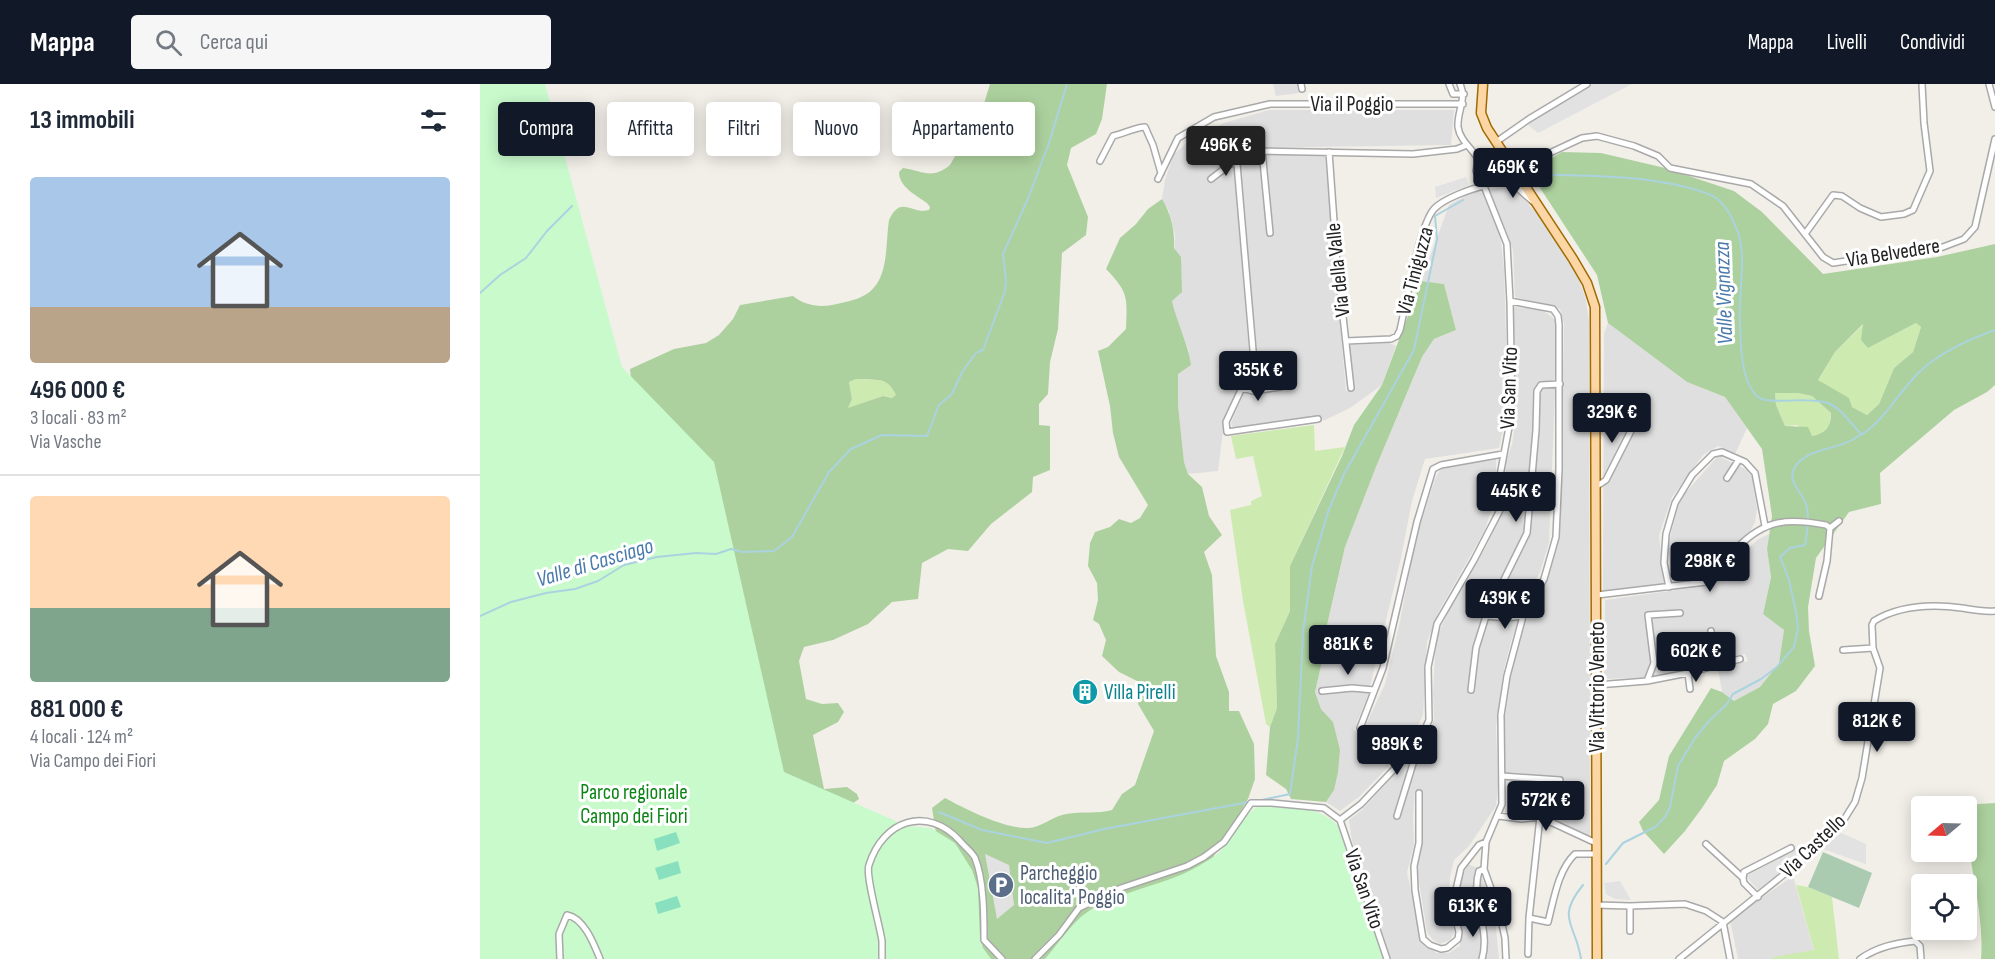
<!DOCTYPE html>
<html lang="it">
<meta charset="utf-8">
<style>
:root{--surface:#fff;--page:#f6f6f7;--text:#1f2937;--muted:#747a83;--line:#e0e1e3;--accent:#111827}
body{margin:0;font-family:"Sofia Sans Condensed",sans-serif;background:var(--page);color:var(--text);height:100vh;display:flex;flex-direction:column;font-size:22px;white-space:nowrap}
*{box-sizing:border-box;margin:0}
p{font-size:20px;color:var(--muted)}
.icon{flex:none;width:33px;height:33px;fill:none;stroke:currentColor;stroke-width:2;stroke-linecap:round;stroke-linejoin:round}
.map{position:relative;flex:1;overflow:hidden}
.details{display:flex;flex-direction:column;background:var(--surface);width:480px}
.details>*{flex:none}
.hud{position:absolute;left:18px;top:18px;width:570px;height:54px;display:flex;gap:12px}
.needle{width:39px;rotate:251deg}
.tools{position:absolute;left:1431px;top:712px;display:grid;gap:12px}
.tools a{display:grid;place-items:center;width:66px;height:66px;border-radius:6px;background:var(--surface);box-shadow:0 3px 15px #0003;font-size:30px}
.price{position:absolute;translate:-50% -51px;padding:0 14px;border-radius:6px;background:var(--accent);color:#fff;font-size:20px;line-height:39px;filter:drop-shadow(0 2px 3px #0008)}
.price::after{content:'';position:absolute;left:50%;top:36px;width:18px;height:14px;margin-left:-9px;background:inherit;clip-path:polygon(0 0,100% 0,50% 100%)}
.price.selected{background:#222;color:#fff}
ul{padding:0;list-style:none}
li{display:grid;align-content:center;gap:12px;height:318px;padding:0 30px}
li+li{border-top:2px solid var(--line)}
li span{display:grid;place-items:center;height:186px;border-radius:6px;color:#555}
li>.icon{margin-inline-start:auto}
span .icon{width:108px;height:108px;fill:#fffc;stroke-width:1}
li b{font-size:26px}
h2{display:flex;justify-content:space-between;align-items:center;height:72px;padding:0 30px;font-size:26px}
.pill{padding:0 21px;border-radius:6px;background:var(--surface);box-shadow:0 3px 15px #0003;font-size:21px;line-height:54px}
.pill.selected{background:var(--accent);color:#fff}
header{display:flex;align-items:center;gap:36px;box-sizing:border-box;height:84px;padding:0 30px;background:var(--accent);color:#fff}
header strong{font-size:28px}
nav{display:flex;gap:33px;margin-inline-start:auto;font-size:21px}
.search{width:420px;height:54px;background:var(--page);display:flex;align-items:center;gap:15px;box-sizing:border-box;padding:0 21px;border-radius:6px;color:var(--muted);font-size:22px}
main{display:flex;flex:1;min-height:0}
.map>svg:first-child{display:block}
.residential{fill:#e0dfdf}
.grass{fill:#cdebb0}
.forest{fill:#add19e;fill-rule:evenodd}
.cemetery{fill:#aacbaf}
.park{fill:#c8facc}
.pitch{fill:#88e0be}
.parking{fill:#e2e2e2}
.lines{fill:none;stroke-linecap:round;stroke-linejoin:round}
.stream{stroke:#aad3df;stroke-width:2}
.minor-casing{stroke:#a9a9a9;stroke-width:8}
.primary-casing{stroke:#a06b00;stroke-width:11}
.minor{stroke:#fff;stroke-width:5}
.primary{stroke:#fcd6a4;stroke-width:8}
.labels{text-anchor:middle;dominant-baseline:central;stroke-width:6;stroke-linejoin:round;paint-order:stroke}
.street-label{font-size:21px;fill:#222;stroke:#fff}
.culture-label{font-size:21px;fill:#0d838f;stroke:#fff;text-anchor:start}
.park-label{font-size:21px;fill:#0c8416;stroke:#fff}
.service-label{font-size:21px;fill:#4e5e75;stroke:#fff;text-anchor:start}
.water-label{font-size:22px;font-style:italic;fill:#4a7aab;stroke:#fff}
</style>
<header>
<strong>Mappa</strong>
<div class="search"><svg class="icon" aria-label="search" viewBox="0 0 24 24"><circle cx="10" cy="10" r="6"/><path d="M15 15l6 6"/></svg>Cerca qui</div>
<nav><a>Mappa</a><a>Livelli</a><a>Condividi</a></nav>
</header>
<main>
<section class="details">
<h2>13 immobili<svg class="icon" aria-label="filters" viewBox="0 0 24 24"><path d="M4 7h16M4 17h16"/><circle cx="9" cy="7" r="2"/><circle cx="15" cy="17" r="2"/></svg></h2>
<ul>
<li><span style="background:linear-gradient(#a9c7e8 70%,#b9a48a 0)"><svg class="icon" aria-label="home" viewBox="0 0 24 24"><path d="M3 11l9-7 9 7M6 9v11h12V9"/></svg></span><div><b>496 000 €</b><p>3 locali · 83 m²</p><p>Via Vasche</p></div></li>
<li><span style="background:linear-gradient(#ffd9b3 60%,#7fa58c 0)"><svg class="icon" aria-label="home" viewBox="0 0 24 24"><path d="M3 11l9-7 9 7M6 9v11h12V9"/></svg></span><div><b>881 000 €</b><p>4 locali · 124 m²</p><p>Via Campo dei Fiori</p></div></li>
</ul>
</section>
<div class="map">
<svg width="1515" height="875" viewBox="0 0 1515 875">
<rect width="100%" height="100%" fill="#f2efe9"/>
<path class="residential" d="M793,0H817L819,9L796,12Z
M789,26H974L971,61L755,64L754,84L770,280L744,339L738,387L708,390L704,378L698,321V290L709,267L696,232L692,217L695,151L689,127L682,115L685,96L694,70L714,53L744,39Z
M767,71H845L866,307H875L868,263L869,261L909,259L916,262L902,301L870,324L843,337L842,334L753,344L751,339L776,281L772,213L759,80L762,74Z
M1031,101L1061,134L1098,193L1106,216L1109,237L1110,753L1068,733L1025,728L1024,640L1034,566L1049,531L1066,500L1080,445L1084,240L1080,225L1035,213L1033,166L1027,148L1008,106Z
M994,107L1004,110L1020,151L1024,184L1028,322L1019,364L945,375L932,417L921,474L888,611L874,646L882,649L905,600L919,542L936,454L955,395L960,386L975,379L1016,375V410L1005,446L959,527L947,558L943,631L936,646L907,684L880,712L860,727L846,718L854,706L853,638L841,625L835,608L843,573L847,541L865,463L896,383L942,273L954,255L976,246L964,200L941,197L969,121Z
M1033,223L1060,225L1071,232L1075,236L1076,285L1069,459L1060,488L1044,521L1032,554L1024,585L1016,642L1018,705L1016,722L989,762L974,776L970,793L969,817L974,849L970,856L960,860L953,856L947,848L937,785L943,753L941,705L935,706L933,732L934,761L927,788L941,855L956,869H969L980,862L981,800L987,780L999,784L1009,813L1016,845L1019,875H911L872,757L869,736L882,726L947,655L954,635L953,609L956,555L970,524L1007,461L1024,422L1026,379L1032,360L1037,328Z
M1128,239L1207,298L1245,313L1267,344L1255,370L1238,362L1223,371L1192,413L1179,451L1184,501L1123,507L1124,249Z
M1238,372L1267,386L1272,393L1277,425L1275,438L1269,450L1226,495L1192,498L1188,461L1200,415Z
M1289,450L1287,465L1291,492L1283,529L1304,546L1299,579L1280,603L1254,617L1242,608L1238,584L1268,577L1265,570L1175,593L1124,595L1125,516L1218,503L1237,497L1277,456Z
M1313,792L1334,867L1294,873L1293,875H1258L1250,836Z"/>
<path class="grass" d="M1436,239L1441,243L1433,268L1414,284L1399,320L1387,331L1372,323L1338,296L1355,268L1384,240L1388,264Z
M376,295C395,297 407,291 417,311L413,314L403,312L367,325L372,315L369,298Z
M1295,309H1318L1332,312L1351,329L1349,342L1341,350L1332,352L1317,341L1305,342L1296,321Z
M834,341L835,367L865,363L810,482V527L795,560L797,624L790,643L786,640L763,517L750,426L771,421V417L782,412L773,372L756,375L751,352Z
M1316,801L1328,803L1352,813L1359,875H1293V873L1334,866Z"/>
<path class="forest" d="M510,0H627L622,35L616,50L591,64L587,81L608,133L606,151L582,169L578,245L570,278L568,310L559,320V341L570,342V386L553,393L552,408L511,440L488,467L468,465L442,479L438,515L412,518L388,540L353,556L324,563L319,577L326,615L342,620L358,619L364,628L358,638L333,651L344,705L367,703L377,710L379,715L339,742L456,749L452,724L465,714C485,725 525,745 548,744C561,744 573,732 586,730C602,727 617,730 632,726L642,710L655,701L674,647L658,620L663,600L639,588L622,572L626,556L619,540L613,536L618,516L617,499L608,482L610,459L615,448L630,443L639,435L651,439L660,434L668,421L639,373L633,349L630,322L618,267L628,263L646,245C647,213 649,209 626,185L640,154L656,140L668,125L682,115C691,130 695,146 694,164L701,173L702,208L692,217C697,239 708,259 711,281L698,290V321L704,378L708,390L722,403L729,432L742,451L724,468L732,491L736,572L749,608V627H759L774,660L775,695L768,715L731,777L597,875H0V246L152,305L150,285L194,265L226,259L239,251L253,235L260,221L313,212C326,222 340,224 357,220C365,218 376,216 383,212C410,199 405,161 409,136C421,110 432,131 449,126L450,123L447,119C436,111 419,103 419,88L423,84C443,87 452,96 470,81L503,23ZM376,295C395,297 407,291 416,311L412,314L403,312L368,324L372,315L369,298Z
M1082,68L1121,69L1185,84L1254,107L1282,128L1343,190L1457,173L1515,160V301L1507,308L1474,326L1400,389L1401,420L1369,428L1336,474L1328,523L1329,547L1335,582L1316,607L1293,620L1288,640L1275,655L1244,677L1237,701L1222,724L1205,747L1184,770L1163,747L1159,738L1179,716L1189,672L1231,604L1242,608L1254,617L1280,603L1299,579L1304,546L1283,530L1291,493L1287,465L1292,432L1282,365L1245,313L1207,298L1128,239L1117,191L1049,87ZM1436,239L1441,243L1433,268L1414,284L1399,320L1387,331L1372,323L1369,314L1338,296L1355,268L1383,240L1381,256L1388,264ZM1295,309H1318L1332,312L1351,329C1351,343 1345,350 1332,352L1328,343L1305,342L1296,321Z
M941,197L964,200L976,246L954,255L942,273L896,383L865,463L847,541L843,573L835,608L841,625L853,638L860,666L858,688L854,706L846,718L811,715L806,705L786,691L790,643L797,624L795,560L810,527V482L862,372L874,341L902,301Z
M1515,719V875H1501C1505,826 1486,777 1487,728L1498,720Z"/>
<path class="cemetery" d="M1343,768L1392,789L1379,824L1328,803Z"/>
<path class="park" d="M0,0H65L142,283L234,378L304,688L427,742L451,744L475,759L492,786L498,804L500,853L503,864L511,875H0Z
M781,722C807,725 840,721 858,742L903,875H565C579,859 593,836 612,825C641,808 673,803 703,790C714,785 724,779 735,772C752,760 763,726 781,722Z"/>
<path class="pitch" d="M196,748L200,759L177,767L174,755Z
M198,777L201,789L179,796L175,784Z
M197,812L201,823L178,830L175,819Z"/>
<path class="parking" d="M1113,0H1152L1058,49L1047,40Z
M986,93L989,101L956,114L955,103Z
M1359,748L1386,760V780L1340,764Z
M1315,766L1322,773L1279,807L1266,792Z
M505,770L529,781L534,821L517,835Z
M1140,797L1151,816L1135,815L1126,810L1124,799Z"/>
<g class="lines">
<path class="stream" d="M1044,90C1098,92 1154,90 1206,103C1216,106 1227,108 1236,114C1247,122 1253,136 1258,148C1267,177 1258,209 1260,238C1261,260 1260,290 1274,309C1276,312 1281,315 1285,316C1306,319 1327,313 1348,319C1361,324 1372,341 1381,350
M0,209L20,191L46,174L67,147L92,122
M0,532L31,518L66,509L95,505L118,497L144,481L177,473L216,469L236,470L251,465L263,468L294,467L312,453L349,388L371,365L402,351L447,352L459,321L472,310L482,288L496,269L503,266L525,207L526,196L523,170L547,117L569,59L587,0
M777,717L810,710L818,654L823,548L832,482L848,428L864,390L934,266L957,155L955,132L983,116
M459,728L502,746L567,759L624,745L769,718
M1126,780L1143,759L1175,743L1185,733L1190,723L1198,682L1215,654L1229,637L1246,621L1253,610L1281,595L1297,583L1314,563L1318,544L1316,528L1309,496L1300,473L1310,464L1325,461C1327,450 1330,432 1326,420C1323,410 1309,399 1313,387C1322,365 1354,366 1372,356C1376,354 1380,351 1384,349C1403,336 1415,315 1430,298C1451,272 1485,257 1515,246
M1101,875C1096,840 1075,835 1103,801"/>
<g class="minor-casing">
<path id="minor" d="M821,0L822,5
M969,0L973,10H984
M980,0C987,15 977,27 978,43C980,58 995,66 1001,80
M1509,0L1515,23
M1016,58L1049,35L1107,0
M782,67L790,149
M849,68L857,179L871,304
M620,77L633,52C642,50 657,43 665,43L673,61L681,89
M1001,80L997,82L996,87L999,93H1006L1009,90L1010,85
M1010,85L1027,77
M1018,89L1028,95L1052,117
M1009,90L1033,86L1102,54L1117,52L1154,62L1178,72L1190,84L1271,100L1303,122L1343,173L1353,179L1399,172L1434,169L1463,163L1484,155L1495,143L1515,55
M1003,94L1004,102L1027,160L1030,217L1073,225L1078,232L1079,241V385L1076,453L1064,495L1043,532L1027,592L1021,631L1022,720L1006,758L1004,785L1019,827L1025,854L1026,875
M678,95L698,54L734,33L790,20H983
M731,95L757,75
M1325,150L1353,111L1362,112L1380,124L1401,133L1424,130L1433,126L1450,87L1444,39L1442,0
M866,257L911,255L917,252L920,246C926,220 939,142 954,125C963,115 990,105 1004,102
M762,304L773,307L800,303
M838,335L747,348L746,338L774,278L757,80L759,72L769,67H782L933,70L977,65L987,61
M1247,394L1258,377
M1117,402L1126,396L1159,331
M1350,444L1359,437
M1189,503L1184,479L1186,450L1195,419L1212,391L1233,370L1242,368L1265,378L1275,389L1285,442
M1117,511L1226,498C1238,488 1246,476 1257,464C1285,435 1308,434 1346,441L1350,444L1347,477L1339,512
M1006,532L1027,534L1043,532
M1231,547L1236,581
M1363,566L1393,564
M1208,589L1210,605
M1167,597L1208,589L1260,575
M1117,601L1167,597L1174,579L1168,531L1200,529
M991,606L996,564L1006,532L1047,449L1056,346L1057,307L1061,301L1080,300
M842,607L872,604L894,606
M880,644L903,584L937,438L953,385L961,381L1023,370
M1022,692L1080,696
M939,709V759L934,782L935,806L943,855L950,861L961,865L967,864L978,855L979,848L974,828L975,810L981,784L999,761L1006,758
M917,732L939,660
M1018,732L1042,735L1060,733L1116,759
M860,736L907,875
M1226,760L1263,794L1264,799L1278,813
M1263,794L1264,788L1311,764
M1116,821L1150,822L1205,820L1226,827L1243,838L1250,875
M1150,822V847
M1049,834L1060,733
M1048,870L1049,834L1068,838C1074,815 1078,786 1095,770H1116
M80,875L79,850L87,831C104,834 114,860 120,875
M402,875C402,869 402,863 402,857C400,842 385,791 389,781C403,736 447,721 480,757C484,762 492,768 495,774C504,796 504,832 504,856L522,875
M555,875L579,851L599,824L641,804L707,782L724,773L744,758L771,719H792L844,724L860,736L881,720L939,659L949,636L948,583L957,540L994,476L1020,426L1019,397L1032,327L1030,217
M1002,875C1011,845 990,816 999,787L1004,785
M1199,875L1328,771L1365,734L1375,718L1382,694L1400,584L1393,564L1392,541L1394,537C1420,521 1452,520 1482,524C1494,526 1503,528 1515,527
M1380,875C1397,863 1415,859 1435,857L1440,862L1441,875"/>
</g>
<g class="primary-casing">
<path id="primary" d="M1003,0L1001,29L1007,44L1093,175L1107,199L1115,223L1117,875"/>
</g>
<use href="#minor" class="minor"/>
<use href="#primary" class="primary"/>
</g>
<defs>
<g id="building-disc" transform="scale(1.35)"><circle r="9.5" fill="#0f9aa8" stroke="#fff"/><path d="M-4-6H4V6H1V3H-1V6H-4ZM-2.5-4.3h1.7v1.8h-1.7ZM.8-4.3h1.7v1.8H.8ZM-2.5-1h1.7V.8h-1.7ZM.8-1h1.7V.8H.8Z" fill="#fff"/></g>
<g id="parking-disc" transform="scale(1.35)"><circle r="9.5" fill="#5c6f8a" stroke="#fff"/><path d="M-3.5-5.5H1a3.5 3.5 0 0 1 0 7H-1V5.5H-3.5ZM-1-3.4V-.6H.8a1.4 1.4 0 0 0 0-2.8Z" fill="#fff"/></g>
</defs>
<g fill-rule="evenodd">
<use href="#building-disc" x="605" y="608"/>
<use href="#parking-disc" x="521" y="801"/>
</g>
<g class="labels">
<g class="street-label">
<text x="872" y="20">Via il Poggio</text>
<text transform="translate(1413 169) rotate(-9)">Via Belvedere</text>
<text transform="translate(858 186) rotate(-96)">Via della Valle</text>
<text transform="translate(935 187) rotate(-75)">Via Tiniguzza</text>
<text transform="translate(1029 304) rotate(-88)">Via San Vito</text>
<text transform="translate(1117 603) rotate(-90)">Via Vittorio Veneto</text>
<text transform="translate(1333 762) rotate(-44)">Via Castello</text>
<text transform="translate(884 805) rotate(71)">Via San Vito</text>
</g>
<g class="culture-label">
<text x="624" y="608">Villa Pirelli</text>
</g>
<g class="park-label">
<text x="154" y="708">Parco regionale<tspan x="154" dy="24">Campo dei Fiori</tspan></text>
</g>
<g class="service-label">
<text x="540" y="789">Parcheggio<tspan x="540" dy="24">localita' Poggio</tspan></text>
</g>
<g class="water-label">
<text transform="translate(1244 209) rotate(-92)">Valle Vignazza</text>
<text transform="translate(115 479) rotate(-17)">Valle di Casciago</text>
</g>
</g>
</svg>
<div class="tools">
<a><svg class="needle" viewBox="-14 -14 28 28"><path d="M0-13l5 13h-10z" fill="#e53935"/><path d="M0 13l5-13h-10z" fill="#747a83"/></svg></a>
<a><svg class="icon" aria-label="locate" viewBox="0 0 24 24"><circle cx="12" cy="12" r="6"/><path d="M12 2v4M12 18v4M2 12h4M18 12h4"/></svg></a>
</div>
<b class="price selected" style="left:746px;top:93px">496K €</b>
<b class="price" style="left:1033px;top:115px">469K €</b>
<b class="price" style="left:778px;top:318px">355K €</b>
<b class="price" style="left:1132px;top:360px">329K €</b>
<b class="price" style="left:1036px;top:439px">445K €</b>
<b class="price" style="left:1230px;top:509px">298K €</b>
<b class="price" style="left:1025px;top:546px">439K €</b>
<b class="price" style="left:868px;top:592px">881K €</b>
<b class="price" style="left:1216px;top:599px">602K €</b>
<b class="price" style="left:1397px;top:669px">812K €</b>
<b class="price" style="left:917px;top:692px">989K €</b>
<b class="price" style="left:1066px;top:748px">572K €</b>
<b class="price" style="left:993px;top:854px">613K €</b>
<div class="hud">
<a class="pill selected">Compra</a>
<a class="pill">Affitta</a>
<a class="pill">Filtri</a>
<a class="pill">Nuovo</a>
<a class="pill">Appartamento</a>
</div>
</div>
</main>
